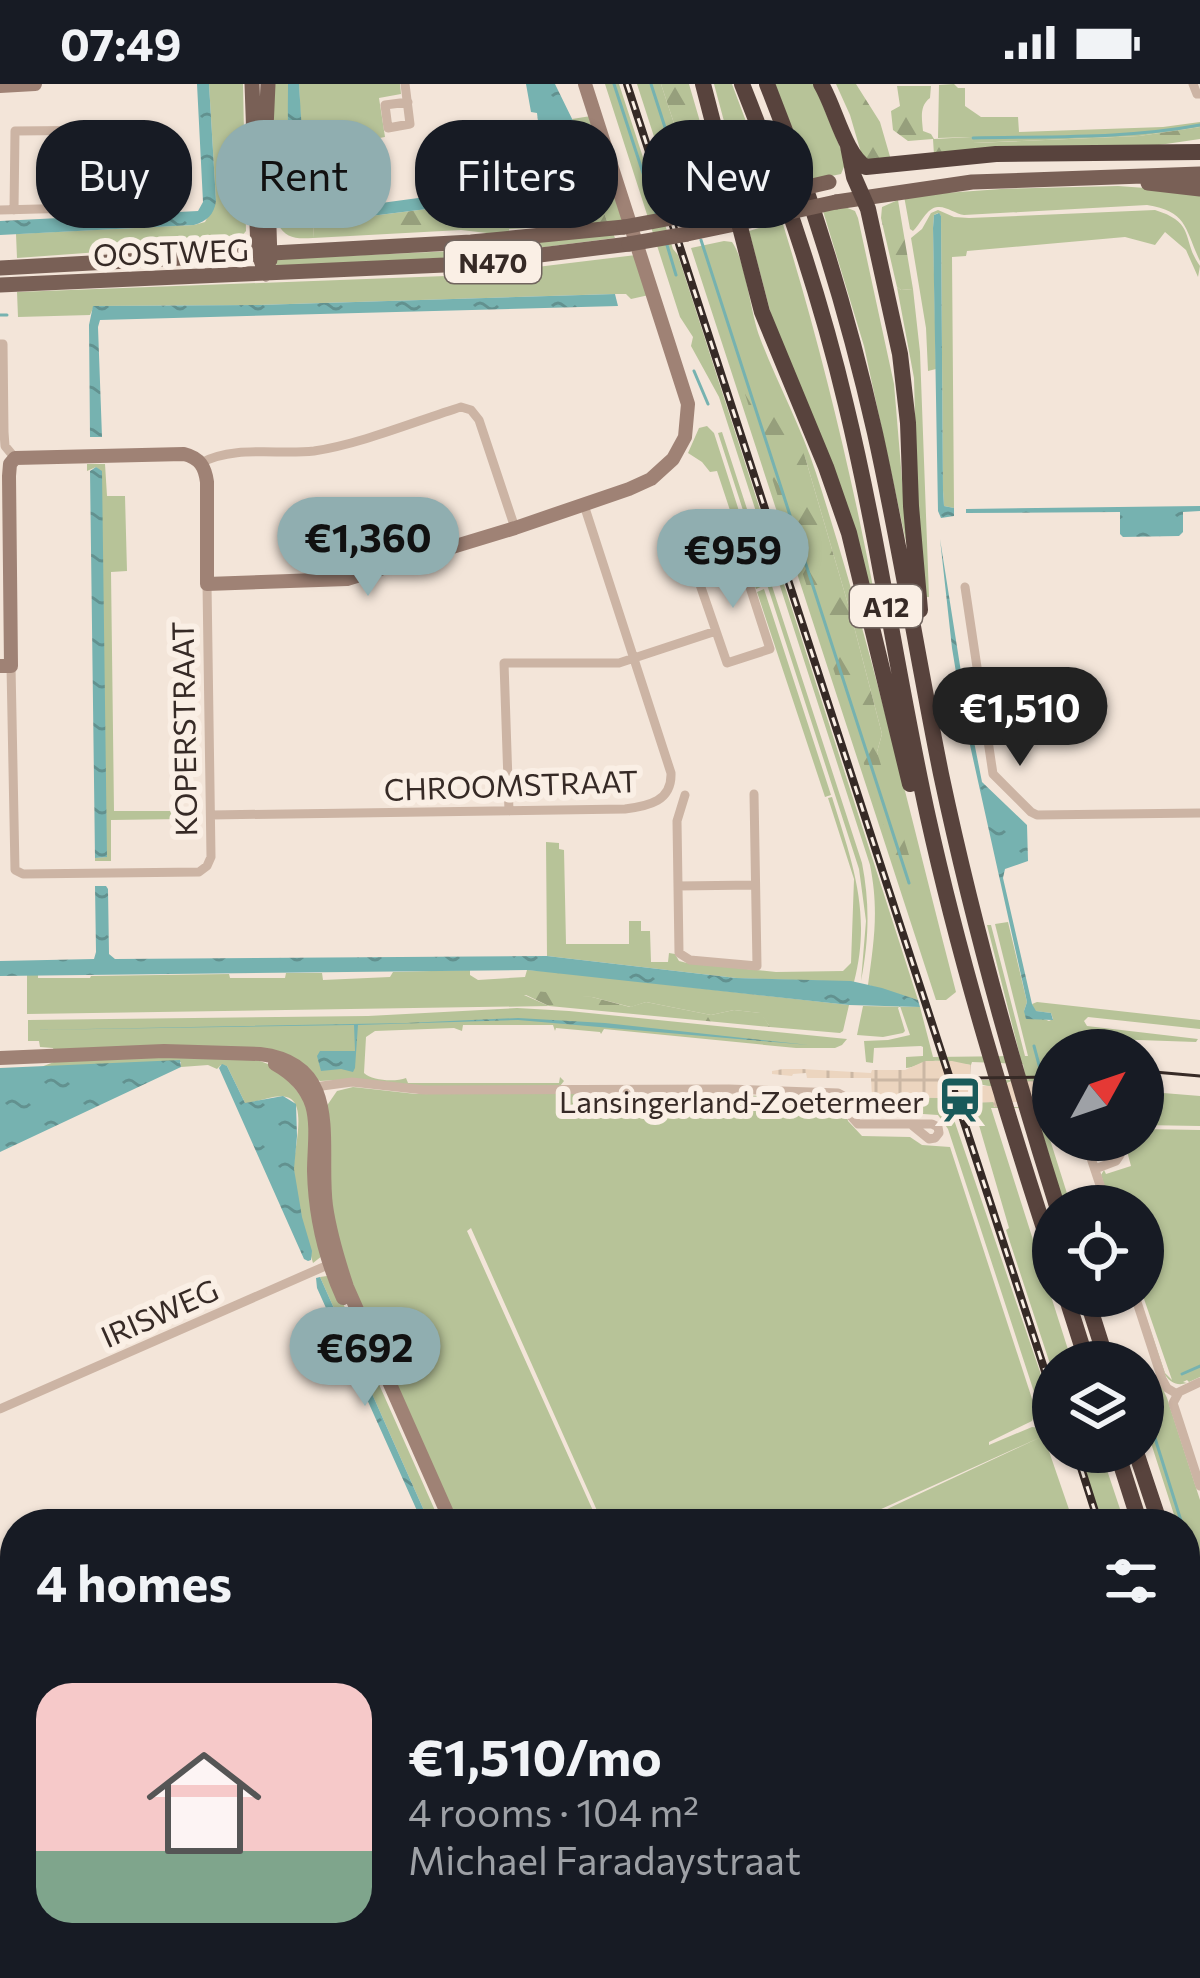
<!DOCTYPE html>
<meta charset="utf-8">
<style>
:root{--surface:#171b24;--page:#242831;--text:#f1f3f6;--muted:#9ea1a6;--line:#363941;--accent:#90aeb0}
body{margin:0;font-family:Commissioner,sans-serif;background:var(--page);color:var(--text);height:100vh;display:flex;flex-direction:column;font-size:45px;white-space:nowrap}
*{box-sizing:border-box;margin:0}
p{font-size:39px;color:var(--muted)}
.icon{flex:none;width:66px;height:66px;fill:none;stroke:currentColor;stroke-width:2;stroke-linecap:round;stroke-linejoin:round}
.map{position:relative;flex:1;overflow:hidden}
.side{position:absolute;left:0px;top:1425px;width:1200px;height:471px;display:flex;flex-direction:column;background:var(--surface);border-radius:48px 48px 0 0;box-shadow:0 3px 9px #0004}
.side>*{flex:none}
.hud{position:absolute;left:36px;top:36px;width:1128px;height:108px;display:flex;gap:24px}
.needle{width:78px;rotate:50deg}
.tools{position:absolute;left:1032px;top:945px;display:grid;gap:24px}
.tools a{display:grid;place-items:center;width:132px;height:132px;border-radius:50%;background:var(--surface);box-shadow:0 3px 9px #0004;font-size:60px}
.price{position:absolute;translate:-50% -102px;padding:0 27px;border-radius:42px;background:var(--accent);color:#111;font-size:39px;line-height:78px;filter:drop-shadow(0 3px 6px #0008)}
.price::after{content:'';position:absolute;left:50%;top:72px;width:36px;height:27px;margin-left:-18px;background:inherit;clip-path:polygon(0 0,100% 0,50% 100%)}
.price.current{background:#222;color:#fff}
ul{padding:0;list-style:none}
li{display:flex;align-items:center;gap:36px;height:300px;padding:0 36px}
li+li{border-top:3px solid var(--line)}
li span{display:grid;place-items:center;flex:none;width:336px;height:240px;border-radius:36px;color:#555}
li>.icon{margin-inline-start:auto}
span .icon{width:144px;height:144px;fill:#fffc;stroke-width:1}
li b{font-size:51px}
h2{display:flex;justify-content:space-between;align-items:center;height:144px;padding:0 36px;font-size:51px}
.chip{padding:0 42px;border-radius:48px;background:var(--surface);box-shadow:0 3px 9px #0004;font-size:42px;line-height:108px}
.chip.current{background:var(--accent);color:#111}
.status{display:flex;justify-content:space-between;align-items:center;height:84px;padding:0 60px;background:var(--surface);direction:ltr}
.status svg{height:33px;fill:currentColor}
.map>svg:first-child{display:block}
.grass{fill:#b7c398;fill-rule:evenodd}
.forest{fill:url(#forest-firs)}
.plaza{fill:url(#plaza-grid)}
.water{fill:url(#water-ripples)}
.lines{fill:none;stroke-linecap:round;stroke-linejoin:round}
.stream{stroke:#76b2b0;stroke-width:3}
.street{stroke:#ccb4a4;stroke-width:9}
.secondary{stroke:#9f8275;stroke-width:14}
.primary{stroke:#796056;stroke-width:15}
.highway{stroke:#58433d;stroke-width:16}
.tram{stroke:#362a26;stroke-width:3}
.rail-casing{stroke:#362a26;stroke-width:8}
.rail{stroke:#faefe5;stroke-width:3;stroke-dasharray:9;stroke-linecap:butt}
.primary-bridge{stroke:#796056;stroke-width:15}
.labels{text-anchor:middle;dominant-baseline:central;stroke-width:12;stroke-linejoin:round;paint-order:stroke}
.shield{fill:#faefe5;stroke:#71655f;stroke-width:3}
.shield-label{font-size:27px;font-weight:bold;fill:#362a26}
.street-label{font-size:30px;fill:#362a26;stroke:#faefe5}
.poi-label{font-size:30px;fill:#362a26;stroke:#faefe5;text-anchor:end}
</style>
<div class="status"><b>07:49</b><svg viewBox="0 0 49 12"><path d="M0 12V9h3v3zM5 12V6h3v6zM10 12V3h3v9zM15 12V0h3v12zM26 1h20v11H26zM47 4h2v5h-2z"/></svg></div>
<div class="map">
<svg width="1200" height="1894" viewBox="0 0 1200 1894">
<defs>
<pattern id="forest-firs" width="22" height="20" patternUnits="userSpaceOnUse" patternTransform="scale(3)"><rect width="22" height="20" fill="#b7c398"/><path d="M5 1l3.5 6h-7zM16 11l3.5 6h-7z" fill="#969f7c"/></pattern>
<pattern id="plaza-grid" width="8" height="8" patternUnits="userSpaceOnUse" patternTransform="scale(3)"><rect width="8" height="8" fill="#ecd5bf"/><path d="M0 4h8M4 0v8" fill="none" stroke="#cbb7a4"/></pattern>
<pattern id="water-ripples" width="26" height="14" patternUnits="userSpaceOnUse" patternTransform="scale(3)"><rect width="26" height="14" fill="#76b2b0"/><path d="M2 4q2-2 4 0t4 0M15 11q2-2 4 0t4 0" fill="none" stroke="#62918f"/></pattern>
</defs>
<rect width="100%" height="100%" fill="#f3e5d9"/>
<path class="grass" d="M209,0H243L246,147L237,158L17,174L16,150L194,141L205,138L216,117Z
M273,0H288L290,81L304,134L314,139L313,154C296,155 286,155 277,139Z
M299,0H400L401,10L379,14L385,53L302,68Z
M605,0H619L673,165L678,171L918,916L868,901C874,857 879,826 870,781L719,313L691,262L693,253L680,233Z
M637,0H661L699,115L708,120L678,127Z
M714,0H732L772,107L746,112L743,108Z
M775,0H814L846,78L841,90L812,96Z
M954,0L958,4H965V22L981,33H1018L1019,48L1163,43L1200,38V43L1139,52L973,59L971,53L938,54L939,1Z
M591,32L625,136L608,140L600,117L590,105L577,45L572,35Z
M1118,102L1200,108V177C1185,146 1188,127 1147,121L964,131C956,130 946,122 938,123C927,123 920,141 913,147L910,145L904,112L1001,105Z
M845,123L855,127L858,134L894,300L908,467L864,262L823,127Z
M938,126L954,133L969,134L1155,126C1197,139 1181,156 1200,182L1198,193L1186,166L1165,148L1155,161L1125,153L967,167L966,172L952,173L954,424L944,422L943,406L941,132L938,129L934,131L933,144L936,285L928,287L926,244L911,154L922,145L931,129Z
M782,137C822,266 853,396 878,529L778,257L749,147Z
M613,149L615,154L476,172L280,183L275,180L277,175L476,166Z
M724,157L732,158C746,178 750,227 760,254C777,299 801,342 816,389C871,559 911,735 956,908L946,916H936L691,164ZM746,310L805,373L850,527L882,650L877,668L900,789Z
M636,171L649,211L631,215L626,210H614L258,221L94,222L90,231L18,233L17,208L472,191Z
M897,203L901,206L913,205L920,268L929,513H925L917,411L914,294Z
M707,342L714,349L763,502L756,505L717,387L710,388L702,378L688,369L699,344Z
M722,348L862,779C870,820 869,856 861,897L866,837L859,785L718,349Z
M87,380H105L107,412H125L127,487L111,488L114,727H184L183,735L111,736V777H95V774L106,773L98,385L96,383L87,387Z
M764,505L831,711L825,713L757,508Z
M832,713C852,778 872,829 854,898L736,894L547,872L546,758L559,759V765L564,766L566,860H629V837H641V847H650L651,878H668L669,869L675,870L679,877L687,879L776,888L843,887L851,879L854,795L828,714Z
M1008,838L1027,918L1024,927L1049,937L1053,935L1051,929L1035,927L1032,920L1037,918L1200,936V945L1088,933L1084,937L1087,942L1198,955L1196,958L1081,954L1083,963L1053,966L1050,971L1053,980L1045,981L1050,995L1053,996V1054L1044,1024H1040L1071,1122H1064L1035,1024H991L1072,1278H1053V1289L1006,1146L1009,1144L974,1024H950L1053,1326V1366L948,1045L938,1031L908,1029V1013L950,1014L962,1019L994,1018V1023H1034L1012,997C998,1003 986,1005 973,996H1026L1023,980L972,978L971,981C958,980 947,976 933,977C923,977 917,983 906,984V973L923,972V963L921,962L874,964L873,979L866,978L864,957L888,956L910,951L900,922L898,924L905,947L903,949L883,953L857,951L863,922L920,923L933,973L1020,972L987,841H991L1025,972H1028L995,840Z
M470,886V891L478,896L525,893L527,886L557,888L849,921L843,947L840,949L770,943L760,929L734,926L711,931L646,918L631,923L592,913L524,911L549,922L27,930V891H38V894H90L91,892L229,890L230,894H285L286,889H322L323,896L390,893L393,888Z
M517,924L569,927L847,955L842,961L835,964H796L604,945L601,950L600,948L556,944L555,947L553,941H463L462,947L454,944L375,947L366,953L364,989C372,997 396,998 406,994L408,999H559L560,993L564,997L560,1002H420L357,995L320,997L290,975L54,967L53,964L40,963L39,957H28V936L368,932Z
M154,971L257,976L279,984L310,1024L322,1172L313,1179C305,1150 293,1111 294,1079C295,1063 305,1025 291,1015C280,1007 258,1019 245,1019L227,982L221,981L217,985L208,981L181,983V978L41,983L54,978Z
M353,1003L416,1010H726L778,1013L779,1018H822V1013H834L843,1018L848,1037L862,1052L910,1053L922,1061L950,1063L1036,1327L1032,1337L989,1358V1361L1032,1343L1041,1344L1074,1440H855L1041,1353L848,1440H603L471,1144L467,1147L599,1440H455L346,1188L332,1139L326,1023L337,1007Z
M1151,1008L1200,1012V1042L1143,1041V1010Z
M1143,1045L1200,1046V1293L1189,1298L1187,1296L1183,1298L1187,1299C1177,1302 1171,1299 1165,1291L1139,1212L1165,1289L1172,1296L1143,1212V1122H1114L1109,1108L1111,1122L1101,1091L1104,1086L1106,1090L1131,1082L1124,1056H1143Z
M327,1192L338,1208L441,1440H430L320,1193Z
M1143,1287L1157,1293L1167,1314L1200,1416V1507L1185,1461V1440H1177L1143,1334V1309L1153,1304L1152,1302L1143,1305Z
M1078,1368H1101L1125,1440H1102Z
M1185,1799L1200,1837V1894H1081L1076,1881H1185Z
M301,1881H541L470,1894H247Z"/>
<path class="forest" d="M661,0H689L719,103V113L708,120L699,115Z
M836,0H856L880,38L891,76L871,77L862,72L850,31Z
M897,2H931L930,14C919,22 922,35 923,47L931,50L934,55L971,53L974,59L1139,52L1200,43V55L1159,61L934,71L933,55L908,57L893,46L891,27L900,22Z
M590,105L600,117L608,140L509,145V150L504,151L461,146L313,154L314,139Z
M898,116L913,205L901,206L897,203L881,134L882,123Z
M756,304L782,318L805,373L850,527L882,650L877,668L913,784L899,789L745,310Z
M526,906L592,913L630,923L646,918L711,931L734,926L761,929L770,943L549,922L524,910Z"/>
<path class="plaza" d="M925,977H952L971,981L970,994L982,1002H1001L1013,997H1045L1053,1002V1013L1041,1018H1004L1003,1023H994L993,1018L962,1019L950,1014L872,1013L871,994H807L806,989L793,990L792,992L772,990V987L783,985H802L871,989L872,986H905Z"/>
<path class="water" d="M197,0H209L216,117C214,131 207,137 194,141L0,151V137L198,127L203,118Z
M288,0H299L307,129L448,110L449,117L546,105L537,29L531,28L526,0H555L577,45L590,105L314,139C306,136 303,135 298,128C286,106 288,28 288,0Z
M939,129L941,132L943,406L944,422L954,424V432L941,434L938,427L933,144L934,131Z
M615,210L618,222L100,236L98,243L102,353H90L89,241L93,222L258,221Z
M96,383L102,387L107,773L95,774L90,387Z
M1200,422V427L1183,428V448L1179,452L1123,453L1120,450V428L966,429V425Z
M940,455L964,607L982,698L1027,741L1028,777L1005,785L1003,794L1032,920L1036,927L1051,929L1053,936L1026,935L1024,927L1027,918L962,625L952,564Z
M95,802H106L108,805L109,870L115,875L547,872L736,894L851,897L882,904L918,916L920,923L849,921L527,886L0,892V877L94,875L96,868Z
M518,934L605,939L809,961L518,936L358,941L355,984L353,988L341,985L321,987L317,972L320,967H355L354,941L33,946L406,939Z
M180,976L181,983L0,1068V984Z
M222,980L227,982L245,1019L283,1012L296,1020L297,1052L294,1085L302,1133L312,1167L311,1176L308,1177L304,1175L219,984Z
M320,1193L430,1440H423L317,1204L316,1194Z"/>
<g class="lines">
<path class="stream" d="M614,0L656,129
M651,0L691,124
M973,54C1048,52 1126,55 1200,41
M701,156L909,799
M667,161L676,191
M0,231H7
M694,287L708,320
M1034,962L1053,1033
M1060,1056V1057
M1182,1290L1200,1282
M1143,1316L1182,1440
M1185,1448L1200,1485"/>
<path class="street" d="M405,0L410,40L388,44L385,21L408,18
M1193,0L1197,10H1200
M0,126L115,123L125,113V46L15,47L14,126
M0,260H3L4,348
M0,348H4L5,362L15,374
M201,379C234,361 278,371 314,367C361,360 416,337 461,323L471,326L479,336L515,444
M740,472L770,565L727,579L695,486Z
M965,503L993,690L1031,728L1037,731L1200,729
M11,582L15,786L23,790L199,788L207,782L211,773L207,500
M685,711L677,737L679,869L690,876L757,882L754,710
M509,727L504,579H619L716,547
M211,731L625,725C649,722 672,717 671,689L584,421
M678,802L755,801
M313,1010L322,1002L352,998L424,1006L729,1005L838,1009L847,1014L850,1031L858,1040H932L938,1043L939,1049L935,1054L929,1055L913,1042
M1095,1085L1116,1077L1120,1071L1117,1063L1108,1059L1088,1065L1107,1122
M1135,1212L1162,1295L1167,1304L1177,1310
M1200,1298L1179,1308L1173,1319L1200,1402
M0,1325L330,1180
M0,1470L15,1504
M874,1881L880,1894
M1172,1881L1177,1894
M167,1894L170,1881
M978,1894L1005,1881"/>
<path class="secondary" d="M0,2L35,0
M0,582H11L9,392L10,380L15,374L184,370C200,374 205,383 207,398V500L347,495L515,444L629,405L651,395L673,375L685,353L688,320L585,0
M0,974L164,967L260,970C345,980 318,1062 326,1122C330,1150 338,1176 347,1203L452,1440
M275,980C291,989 306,1003 312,1021C318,1041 314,1066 314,1087C315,1131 325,1174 343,1214
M644,1881L649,1894"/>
<path class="primary" d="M252,0L258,168L266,190
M268,0L266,45L270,176
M1148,99L1200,105
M836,118L972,98L1200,90
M687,150L763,134
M0,184L471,158L624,143
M0,201L467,180L629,160"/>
<path class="highway" d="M703,0L762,228L826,383L849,449L910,700
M742,0C784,105 820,211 846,321C879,457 898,597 928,733C961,882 1006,1028 1053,1172
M767,0C812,113 848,230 875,349C900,462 918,576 941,690C972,836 1012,980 1057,1122
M821,0C835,23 845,71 866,83L996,70L1200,68
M848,62L854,93L868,125L900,270L908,339L911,422L920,526
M1066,1212L1087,1278
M1086,1212L1107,1278
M1117,1368L1140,1440
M1136,1368L1160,1440
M1185,1513L1200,1554
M1185,1578L1200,1626"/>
<path class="tram" d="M1143,987L1200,992
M970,994L1053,993"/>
<g class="rail-casing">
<path id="rail" d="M627,0L1053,1312
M1076,1368L1099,1440
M1185,1720L1200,1767
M317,1894L362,1885
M348,1894L411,1881"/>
</g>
<use href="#rail" class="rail"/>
<path class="primary-bridge" d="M756,115L829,98
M763,134L836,118
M624,143L709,127
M629,160L687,150"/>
</g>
<defs>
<g id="station-bare" transform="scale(3.6)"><path d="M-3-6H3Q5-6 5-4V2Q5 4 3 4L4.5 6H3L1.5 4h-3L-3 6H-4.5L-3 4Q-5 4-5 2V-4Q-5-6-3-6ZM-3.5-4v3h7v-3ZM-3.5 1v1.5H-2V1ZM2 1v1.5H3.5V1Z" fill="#195a5a" stroke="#faefe5" stroke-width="2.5" paint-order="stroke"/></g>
</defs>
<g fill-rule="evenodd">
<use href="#station-bare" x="960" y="1016"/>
</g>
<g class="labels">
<g class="shield">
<rect x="445" y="157" width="96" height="42" rx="9"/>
<rect x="850" y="501" width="72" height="42" rx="9"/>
</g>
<g class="shield-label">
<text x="493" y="178">N470</text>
<text x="886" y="522">A12</text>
</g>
<g class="street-label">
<text transform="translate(171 167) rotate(-2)">OOSTWEG</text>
<text transform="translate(183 645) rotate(-91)">KOPERSTRAAT</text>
<text transform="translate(511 700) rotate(-2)">CHROOMSTRAAT</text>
<text transform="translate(159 1228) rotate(-24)">IRISWEG</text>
</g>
<g class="poi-label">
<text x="924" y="1016">Lansingerland-Zoetermeer</text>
</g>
</g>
</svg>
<div class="tools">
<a><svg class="needle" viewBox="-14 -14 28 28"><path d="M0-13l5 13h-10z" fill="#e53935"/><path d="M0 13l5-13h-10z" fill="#9ea1a6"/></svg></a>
<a><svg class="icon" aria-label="locate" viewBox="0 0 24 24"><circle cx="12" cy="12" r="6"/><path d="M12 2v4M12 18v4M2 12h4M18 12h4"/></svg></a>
<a><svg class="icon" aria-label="layers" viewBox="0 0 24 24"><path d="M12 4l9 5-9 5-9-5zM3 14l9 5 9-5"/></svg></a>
</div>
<b class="price" style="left:368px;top:515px">€1,360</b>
<b class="price" style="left:733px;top:527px">€959</b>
<b class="price current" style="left:1020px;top:685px">€1,510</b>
<b class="price" style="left:365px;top:1325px">€692</b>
<div class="hud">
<a class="chip">Buy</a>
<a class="chip current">Rent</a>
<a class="chip">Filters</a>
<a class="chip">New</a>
</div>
<section class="side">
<h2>4 homes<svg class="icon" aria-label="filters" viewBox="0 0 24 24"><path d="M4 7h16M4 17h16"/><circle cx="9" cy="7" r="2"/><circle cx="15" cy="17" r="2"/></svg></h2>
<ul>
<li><span style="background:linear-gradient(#f6c9c9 70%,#7fa58c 0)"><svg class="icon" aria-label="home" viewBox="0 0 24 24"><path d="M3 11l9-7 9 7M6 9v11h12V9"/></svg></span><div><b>€1,510/mo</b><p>4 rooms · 104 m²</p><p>Michael Faradaystraat</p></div></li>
</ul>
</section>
</div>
